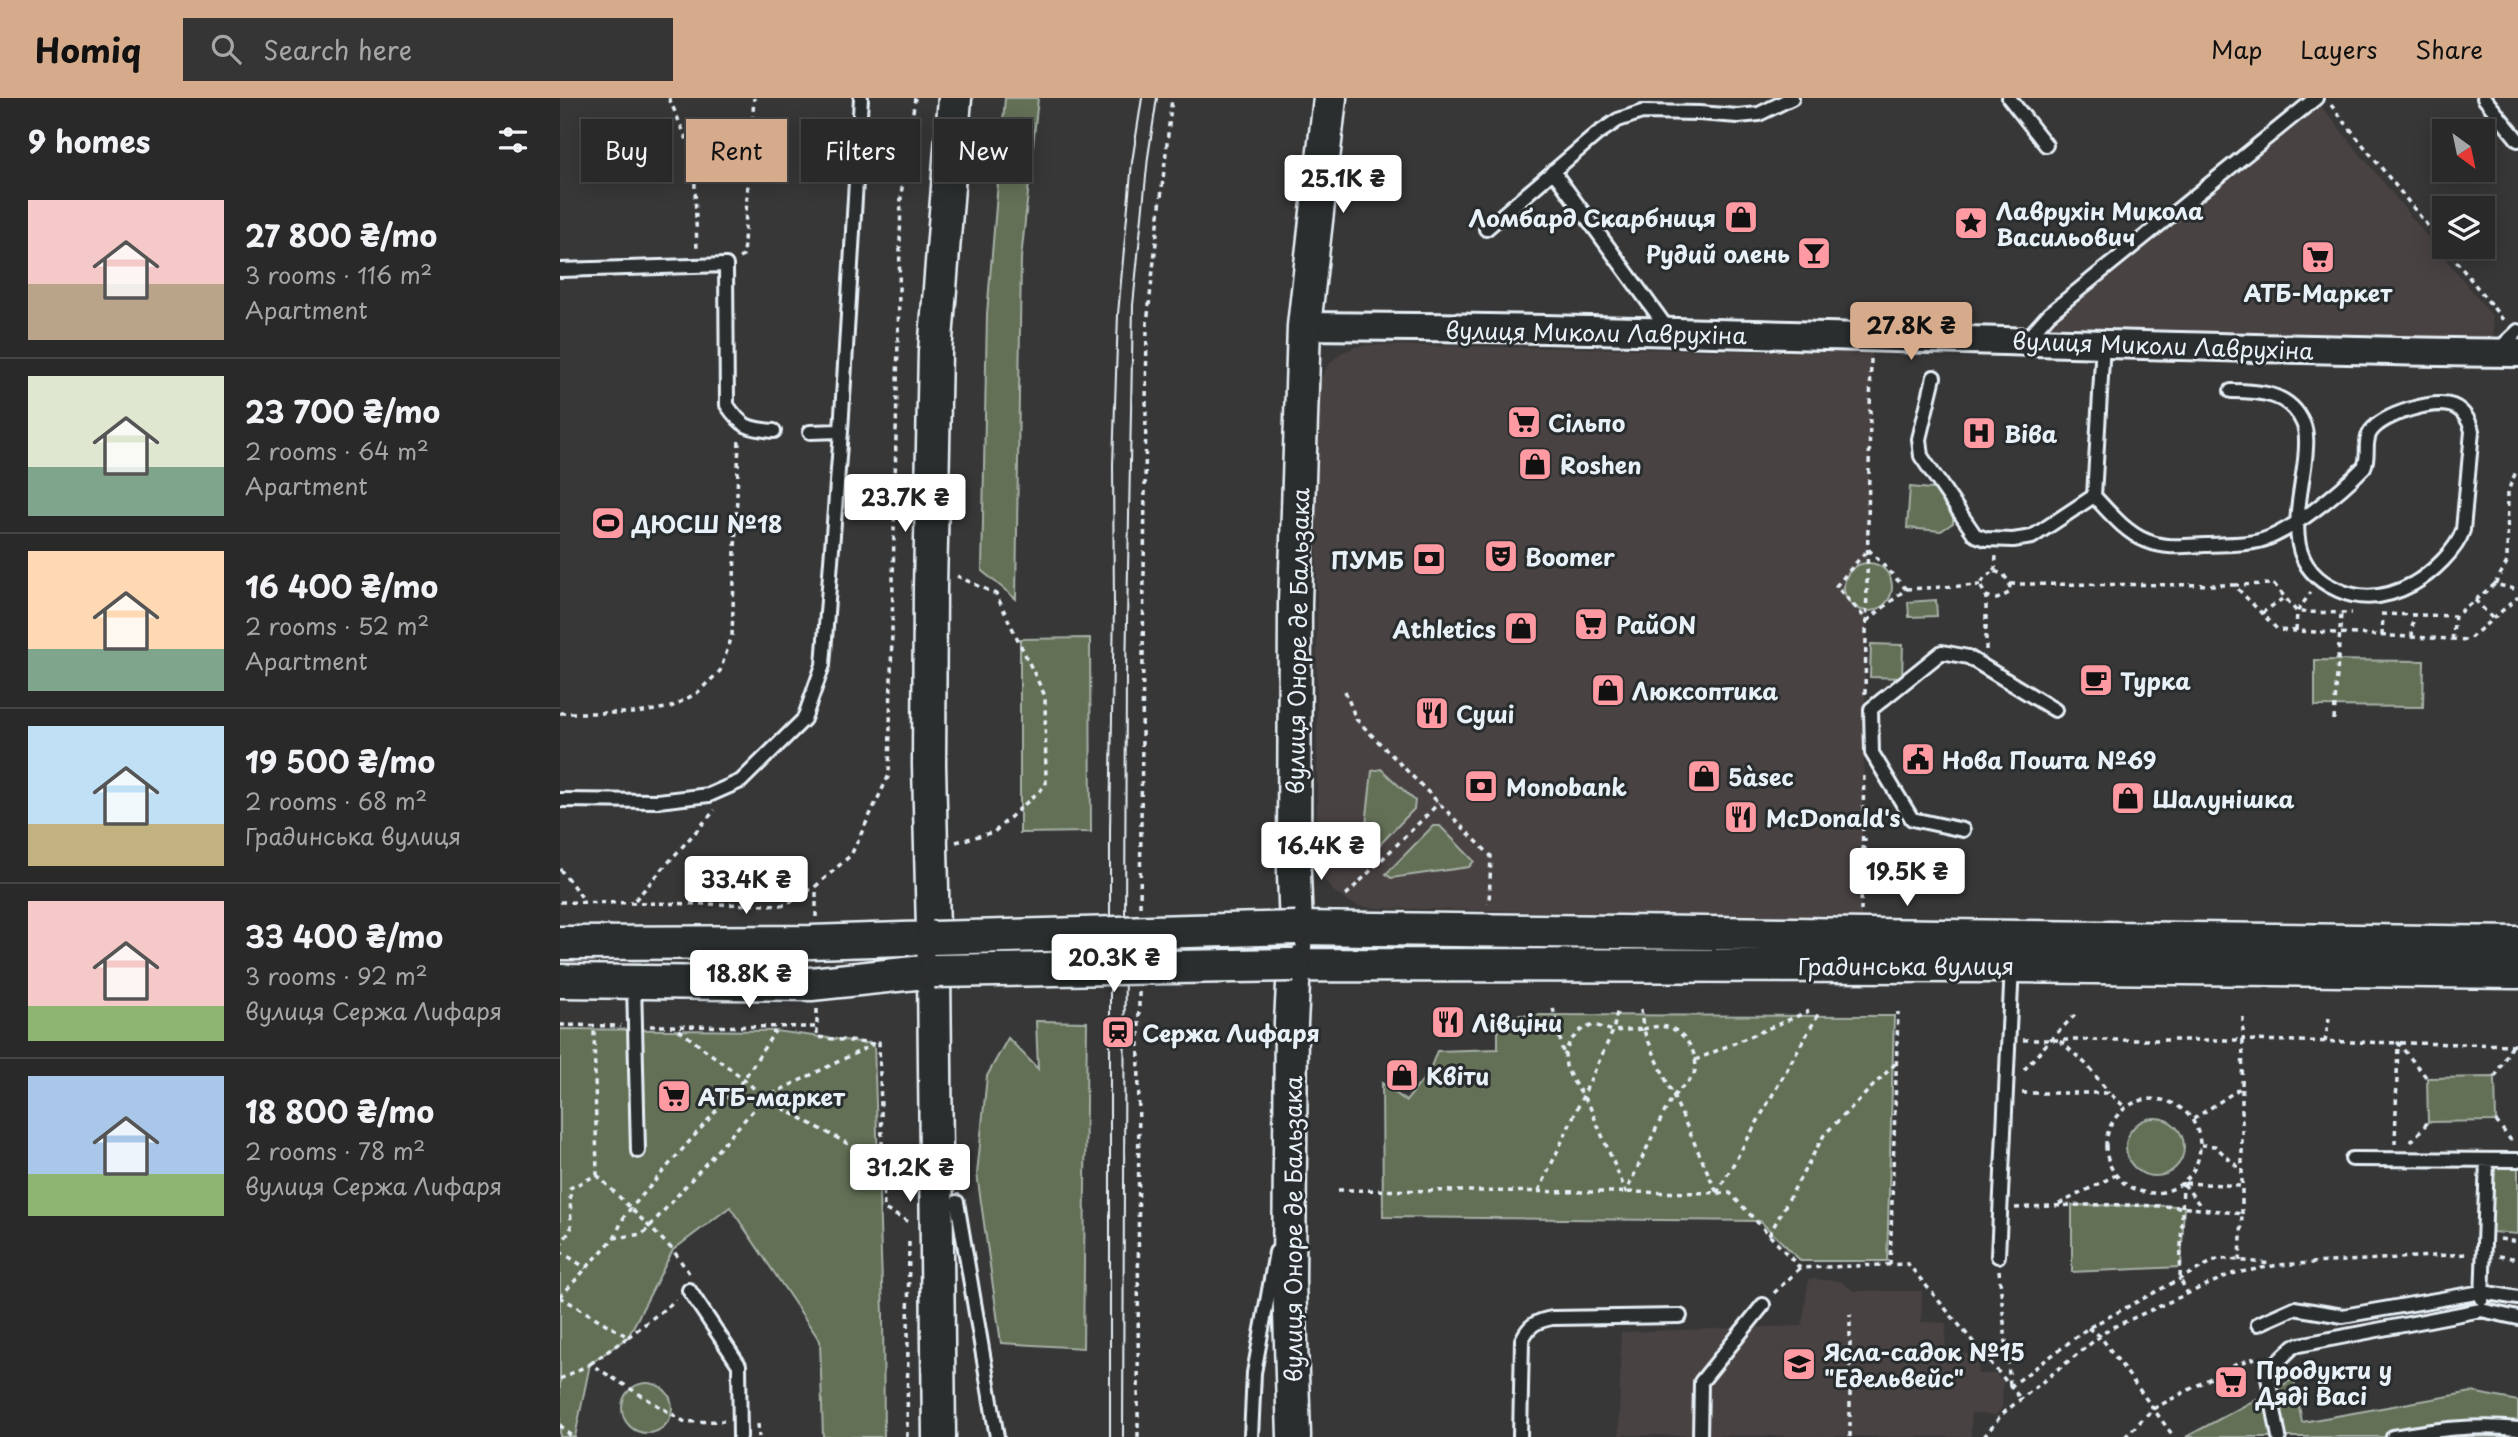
<!DOCTYPE html>
<meta charset="utf-8">
<style>
:root{--surface:#2a2929;--page:#363535;--text:#f1f3f6;--muted:#a5a6a8;--line:#464546;--accent:#d6ab8b}
body{margin:0;font-family:"Playpen Sans",sans-serif;background:var(--page);color:var(--text);height:100vh;display:flex;flex-direction:column;font-size:26px;white-space:nowrap}
*{box-sizing:border-box;margin:0}
p{font-size:23px;color:var(--muted)}
.icon{flex:none;width:38px;height:38px;fill:none;stroke:currentColor;stroke-width:2;stroke-linecap:round;stroke-linejoin:round}
.map{position:relative;flex:1;overflow:hidden}
.panel{display:flex;flex-direction:column;background:var(--surface);width:560px}
.panel>*{flex:none}
.guide{position:absolute;left:21px;top:21px;width:665px;height:63px;display:flex;gap:14px}
.needle{width:46px;rotate:147deg}
.fabs{position:absolute;left:1872px;top:21px;display:grid;gap:14px}
.fabs a{display:grid;place-items:center;width:63px;height:63px;border-radius:0px;background:var(--surface);box-shadow:0 4px 18px #0003,0 0 0 2px var(--line);font-size:35px}
.price{position:absolute;translate:-50% -60px;padding:0 16px;border-radius:7px;background:#fff;color:#222;font-size:23px;line-height:46px;filter:drop-shadow(0 2px 4px #0008)}
.price::after{content:'';position:absolute;left:50%;top:42px;width:21px;height:16px;margin-left:-10px;background:inherit;clip-path:polygon(0 0,100% 0,50% 100%)}
.price.active{background:var(--accent);color:#111}
ul{padding:0;list-style:none}
li{display:flex;align-items:center;gap:21px;height:175px;padding:0 28px}
li+li{border-top:2px solid var(--line)}
li span{display:grid;place-items:center;flex:none;width:196px;height:140px;border-radius:0px;color:#555}
li>.icon{margin-inline-start:auto}
span .icon{width:84px;height:84px;fill:#fffc;stroke-width:1}
li b{font-size:30px}
h2{display:flex;justify-content:space-between;align-items:center;height:84px;padding:0 28px;font-size:30px}
.tag{padding:0 24px;border-radius:0px;background:var(--surface);box-shadow:0 4px 18px #0003,0 0 0 2px var(--line);font-size:24px;line-height:63px}
.tag.active{background:var(--accent);color:#111}
header{display:flex;align-items:center;gap:42px;box-sizing:border-box;height:98px;padding:0 35px;background:var(--accent);color:#111}
header strong{font-size:33px}
nav{display:flex;gap:38px;margin-inline-start:auto;font-size:24px}
.search{width:490px;height:63px;background:var(--page);display:flex;align-items:center;gap:18px;box-sizing:border-box;padding:0 24px;border-radius:0px;color:var(--muted);font-size:26px}
main{display:flex;flex:1;min-height:0}
.map>svg:first-child{display:block}
.built{fill:#494242}
.green{fill:#636f56;stroke:#a6b0a7;stroke-width:2}
.lines{fill:none;stroke-linecap:round;stroke-linejoin:round}
.service-casing{stroke:#e8f1f8;stroke-width:18}
.minor-casing{stroke:#e8f1f8;stroke-width:32}
.tertiary-casing{stroke:#e8f1f8;stroke-width:37}
.path{stroke:#e8f1f8;stroke-width:3.5;stroke-dasharray:5 5;stroke-linecap:butt}
.service{stroke:#2a2d2e;stroke-width:12}
.minor{stroke:#2a2d2e;stroke-width:26}
.tertiary{stroke:#2a2d2e;stroke-width:32}
.tram{stroke:#e8f1f8;stroke-width:2}
.tertiary-bridge-casing{stroke:#e8f1f8;stroke-width:37;stroke-linecap:butt}
.tertiary-bridge{stroke:#2a2d2e;stroke-width:32}
.labels{text-anchor:middle;dominant-baseline:central;stroke-width:6;stroke-linejoin:round;paint-order:stroke}
.poi-label{font-size:23px;font-weight:bold;fill:#e8f1f8;stroke:#2a2d2e;text-anchor:start}
.street-label{font-size:23px;fill:#e8f1f8;stroke:#2a2d2e}
</style>
<header>
<strong>Homiq</strong>
<div class="search"><svg class="icon" aria-label="search" viewBox="0 0 24 24"><circle cx="10" cy="10" r="6"/><path d="M15 15l6 6"/></svg>Search here</div>
<nav><a>Map</a><a>Layers</a><a>Share</a></nav>
</header>
<main>
<section class="panel">
<h2>9 homes<svg class="icon" aria-label="filters" viewBox="0 0 24 24"><path d="M4 7h16M4 17h16"/><circle cx="9" cy="7" r="2"/><circle cx="15" cy="17" r="2"/></svg></h2>
<ul>
<li><span style="background:linear-gradient(#f6c9c9 60%,#b9a48a 0)"><svg class="icon" aria-label="home" viewBox="0 0 24 24"><path d="M3 11l9-7 9 7M6 9v11h12V9"/></svg></span><div><b>27 800 ₴/mo</b><p>3 rooms · 116 m²</p><p>Apartment</p></div></li>
<li><span style="background:linear-gradient(#dfe7d0 65%,#7fa58c 0)"><svg class="icon" aria-label="home" viewBox="0 0 24 24"><path d="M3 11l9-7 9 7M6 9v11h12V9"/></svg></span><div><b>23 700 ₴/mo</b><p>2 rooms · 64 m²</p><p>Apartment</p></div></li>
<li><span style="background:linear-gradient(#ffd9b3 70%,#7fa58c 0)"><svg class="icon" aria-label="home" viewBox="0 0 24 24"><path d="M3 11l9-7 9 7M6 9v11h12V9"/></svg></span><div><b>16 400 ₴/mo</b><p>2 rooms · 52 m²</p><p>Apartment</p></div></li>
<li><span style="background:linear-gradient(#bfe0f5 70%,#c2b280 0)"><svg class="icon" aria-label="home" viewBox="0 0 24 24"><path d="M3 11l9-7 9 7M6 9v11h12V9"/></svg></span><div><b>19 500 ₴/mo</b><p>2 rooms · 68 m²</p><p>Градинська вулиця</p></div></li>
<li><span style="background:linear-gradient(#f6c9c9 75%,#8fb573 0)"><svg class="icon" aria-label="home" viewBox="0 0 24 24"><path d="M3 11l9-7 9 7M6 9v11h12V9"/></svg></span><div><b>33 400 ₴/mo</b><p>3 rooms · 92 m²</p><p>вулиця Сержа Лифаря</p></div></li>
<li><span style="background:linear-gradient(#a9c7e8 70%,#8fb573 0)"><svg class="icon" aria-label="home" viewBox="0 0 24 24"><path d="M3 11l9-7 9 7M6 9v11h12V9"/></svg></span><div><b>18 800 ₴/mo</b><p>2 rooms · 78 m²</p><p>вулиця Сержа Лифаря</p></div></li>
</ul>
</section>
<div class="map">
<svg width="1958" height="1339" viewBox="0 0 1958 1339">
<rect width="100%" height="100%" fill="#383737"/>
<filter id="ink" filterUnits="userSpaceOnUse"><feTurbulence type="fractalNoise" baseFrequency=".0143" numOctaves="2"/><feDisplacementMap in="SourceGraphic" scale="14" xChannelSelector="R" yChannelSelector="G"/><feConvolveMatrix kernelMatrix="1 2 1 2 8 2 1 2 1" color-interpolation-filters="sRGB"/></filter>
<g filter="url(#ink)">
<path class="built" d="M1761,8L1932,218L1934,243L1488,228Z
M811,247L1312,255L1301,820L815,810L799,808L784,801L771,791L762,778L757,762V294L761,279L769,266L781,255L795,249Z
M1249,1181L1280,1183L1294,1193H1362L1361,1224L1386,1225L1385,1255L1419,1257L1418,1276H1436L1443,1284L1442,1310L1436,1317L1411,1315V1339L1059,1337L1061,1234L1242,1228Z"/>
<path class="green" d="M445,0H478L461,161L456,501L422,473L427,216Z
M1350,389L1382,392L1393,410V425L1381,433L1347,430Z
M1284 489a24 24 0 1 1 48 0a24 24 0 1 1-48 0Z
M1376,502L1377,518L1349,519L1348,504Z
M530,540L531,734L460,735V541Z
M1311,546L1343,547L1342,580L1310,579Z
M1755,562L1864,563L1863,609L1755,608Z
M821,671L855,703L854,711L809,758L803,754L812,673Z
M873,728H880L914,763L909,769L831,780L826,776Z
M938,917L1334,918L1327,1163H1241L1200,1123L823,1119L822,985L846,1003L869,974L877,953L938,951Z
M476,923L527,924L523,1250L441,1245L417,1076L427,978L448,940L478,971Z
M0,931L215,933L314,946L323,1216L324,1339H263L260,1243L170,1109L113,1152L68,1239L30,1266L15,1339H0Z
M1935,979L1936,1023L1868,1024L1867,980Z
M1566 1049a29 29 0 1 1 58 0a29 29 0 1 1-58 0Z
M1934,1067H1958V1136L1932,1134Z
M1512,1107L1624,1108L1621,1169L1512,1174Z
M1734,1281L1742,1324L1912,1294L1958,1303V1339H1626Z
M62 1310a25 25 0 1 1 50 0a25 25 0 1 1-50 0Z"/>
<g class="lines">
<g class="service-casing">
<path id="service" d="M1449,0L1486,47
M1924,0L1958,42
M993,73L1110,234
M926,131L1037,36L1058,22L1082,14L1139,15L1178,18L1199,16L1232,0
M0,172L166,167L167,307C182,329 188,331 214,333
M1466,242L1489,216L1756,0
M1543,245L1534,398C1549,414 1566,435 1587,443C1606,451 1625,448 1645,447C1663,446 1682,447 1699,443C1729,436 1782,392 1804,369C1810,357 1803,344 1811,333C1824,316 1873,301 1893,308C1903,312 1910,323 1912,333L1903,432C1897,452 1872,475 1853,486C1829,499 1804,504 1778,492C1720,467 1739,413 1745,362C1746,351 1748,336 1743,325C1730,295 1700,293 1671,293
M1938,252L1958,233
M1374,279L1359,341L1361,358L1415,437L1426,441L1453,442L1472,439L1534,398
M250,334L281,333
M0,702L98,703L149,697L181,683L244,621L263,567L281,333L301,0
M1403,732L1352,721L1312,655L1311,611L1382,554L1408,559L1495,612
M74,885L78,1053
M1792,1061L1958,1062
M397,1104L437,1339
M1438,1158L1452,868
M129,1192L179,1267L180,1339
M1922,1201L1927,1062
M1698,1226L1734,1210L1783,1218L1922,1194L1958,1200
M691,1339L694,1275L716,1154
M960,1339L962,1242C969,1227 976,1223 992,1220L1120,1218
M1140,1339L1141,1284L1203,1207
M1719,1339L1707,1274L1734,1248L1921,1212L1958,1220
M1833,1339C1875,1332 1915,1326 1958,1331"/>
</g>
<g class="minor-casing">
<path id="minor" d="M744,228C1149,230 1553,250 1958,255"/>
</g>
<g class="tertiary-casing">
<path id="tertiary" d="M736,830L1958,845
M0,845L251,844L373,840
M734,867L1452,868L1958,874
M0,883L251,886L374,873
M379,1339L374,873L369,667L370,490L375,254L395,0
M734,1339L729,1183L731,925L736,830L734,776L735,505L744,228L770,0"/>
</g>
<path class="path" d="M109,0L134,58L137,153
M1771,7L1944,223
M179,160L183,158L194,0
M1435,473L1444,477L1450,486L1449,495L1437,501L1426,498L1420,487L1426,478Z
M1435,473L1436,458
M1450,486L1674,487L1718,532L1908,542L1958,499
M1935,486L1947,464L1948,393L1957,371
M1674,487L1714,486L1737,514L1792,515
M1346,491L1420,487
M1915,502L1933,521
M1702,515L1725,499
M1821,516L1895,518L1935,486L1958,492
M1307,523L1346,491L1308,451L1276,488L1307,522
M1736,533L1737,514L1751,494
M1822,538L1823,516
M1852,539L1853,517
M1892,542L1895,518
M1426,552V498
M785,593L796,621L931,758L929,806
M1305,596L1311,261
M0,615H78L111,609L137,595L160,573L172,538L179,341
M1774,622L1781,516
M396,744L434,734L486,687L485,598L436,496L397,478
M0,771L24,802
M1304,794L1305,740
M786,797L879,705
M75,802L155,712
M0,804L226,807L256,788
M580,808L587,226L612,0
M1301,813L1304,674
M256,819V788L291,757L329,677L341,97L355,0
M993,910L1004,959
M257,911V939L314,946L319,944L324,1111L349,1124V1127
M1081,911L1083,931C1092,929 1101,927 1110,930C1125,934 1139,957 1135,973C1132,984 1117,991 1111,1002C1095,1031 1081,1063 1066,1094L1030,1009L1011,980L1006,968L1005,956L1010,943L1021,932L1034,927L1053,933L1083,931L1157,1095
M1683,919V942L1958,947
M0,927L61,928
M90,928L257,929
M119,932L184,981L204,1000L323,1065
M1463,942H1683L1682,989L1632,1022
M1500,943L1527,967L1549,995
M1765,944L1769,920
M1135,962L1249,913
M1464,972L1490,942L1516,916
M1935,979L1952,947
M1462,995H1549L1566,1010
M1546 1048a47 47 0 1 1 94 0a47 47 0 1 1-94 0Z
M1936,1023L1953,1045
M1851,1044L1868,1024
M1835,1046L1838,945L1867,980
M1641,1047L1655,1048L1682,1073
M37,1077L113,1152L131,1178
M1623,1084L1620,1181L1628,1196
M1625,1085L1682,1088
M1624,1086L1642,1110
M778,1092L1170,1095L1240,1170L1348,1166L1461,1301
M979,1093L1053,933L1058,910
M1157,1095L1260,913
M1499,1106L1556,1077
M1455,1110C1531,1105 1607,1105 1682,1116L1680,1163
M1682,1116V989
M1209,1137L1264,1037L1335,966
M54,1140L65,1117L184,981L215,933
M1940,1141L1958,1144
M0,1148L11,1131L10,1090L37,1077L34,931
M0,1153L26,1170
M1939,1158L1958,1161
M1330,1167L1338,914
M1439,1172L1450,1287
M1214,1195L1240,1170
M0,1199L54,1140L83,1136L204,1000L312,947
M0,1199L68,1239L30,1266
M1528,1230L1540,1238L1614,1339
M68,1239L116,1202
M0,1281L30,1266L125,1324L164,1323
M1450,1289L1528,1230L1659,1160L1712,1166
M198,1326L199,1339
M0,1327L12,1339
M347,1339L349,1142
M578,1339L579,893
M1290,1339V1216
M1424,1339L1442,1316L1549,1231L1671,1176L1718,1167L1907,1156
M1565,1339L1593,1311L1677,1266L1695,1260"/>
<use href="#service" class="service"/>
<use href="#minor" class="minor"/>
<use href="#tertiary" class="tertiary"/>
<path class="tram" d="M550,1339V732L554,508L553,367L558,216L572,64L582,0
M563,1339L566,577L573,207L588,59L597,0"/>
<g class="tertiary-bridge-casing">
<path id="tertiary-bridge" d="M373,840L736,830
M374,873L734,867"/>
</g>
<use href="#tertiary-bridge" class="tertiary-bridge"/>
</g>
</g>
<defs>
<g id="shop-square" transform="scale(1.75)"><rect x="-9" y="-9" width="18" height="18" rx="4" fill="#ff9aa2" stroke="#2a2d2e"/><path d="M-5-2.5h2.3a2.7 3.5 0 0 1 5.4 0H5L5.5 6h-11ZM-1.5-2.5h3a1.5 2.3 0 0 0-3 0Z" fill="#111"/></g>
<g id="sight-square" transform="scale(1.75)"><rect x="-9" y="-9" width="18" height="18" rx="4" fill="#ff9aa2" stroke="#2a2d2e"/><path d="M0-6L1.8-2.2L6-1.7L2.9 1.2L3.7 5.4L0 3.3L-3.7 5.4L-2.9 1.2L-6-1.7L-1.8-2.2Z" fill="#111"/></g>
<g id="bar-square" transform="scale(1.75)"><rect x="-9" y="-9" width="18" height="18" rx="4" fill="#ff9aa2" stroke="#2a2d2e"/><path d="M-6-5H6L.8 .8V4.5H3.5V6h-7V4.5H-.8V.8Z" fill="#111"/></g>
<g id="supermarket-square" transform="scale(1.75)"><rect x="-9" y="-9" width="18" height="18" rx="4" fill="#ff9aa2" stroke="#2a2d2e"/><path d="M-6-5.5h2.5l.6 2H6L4.5 2H-2.5L-4.4-4H-6ZM-1.5 3.2a1.3 1.3 0 1 0 .1 0ZM3 3.2a1.3 1.3 0 1 0 .1 0Z" fill="#111"/></g>
<g id="hospital-square" transform="scale(1.75)"><rect x="-9" y="-9" width="18" height="18" rx="4" fill="#ff9aa2" stroke="#2a2d2e"/><path d="M-5-5h3v3.5h4V-5h3V5h-3V1.5h-4V5h-3Z" fill="#111"/></g>
<g id="stadium-square" transform="scale(1.75)"><rect x="-9" y="-9" width="18" height="18" rx="4" fill="#ff9aa2" stroke="#2a2d2e"/><path d="M0-5a6.5 5 0 1 0 0 10a6.5 5 0 1 0 0-10ZM-3.5-1.8h7v3.6h-7Z" fill="#111"/></g>
<g id="theatre-square" transform="scale(1.75)"><rect x="-9" y="-9" width="18" height="18" rx="4" fill="#ff9aa2" stroke="#2a2d2e"/><path d="M-5-5.5Q0-4 5-5.5V0Q5 5 0 6Q-5 5-5 0ZM-3.3-2.5H-1v1.5H-3.3ZM1-2.5H3.3v1.5H1ZM-2.8 1Q0 5.5 2.8 1Z" fill="#111"/></g>
<g id="bank-square" transform="scale(1.75)"><rect x="-9" y="-9" width="18" height="18" rx="4" fill="#ff9aa2" stroke="#2a2d2e"/><path d="M-6-4H6V4H-6ZM0-2.3a2.3 2.3 0 1 0 0 4.6a2.3 2.3 0 1 0 0-4.6Z" fill="#111"/></g>
<g id="cafe-square" transform="scale(1.75)"><rect x="-9" y="-9" width="18" height="18" rx="4" fill="#ff9aa2" stroke="#2a2d2e"/><path d="M-5.5-4.5H6V0H3Q3 3.5 0 3.5H-2.5Q-5.5 3.5-5.5 0ZM3-3.2v2h1.7v-2ZM-6 4.5H4V6H-6Z" fill="#111"/></g>
<g id="restaurant-square" transform="scale(1.75)"><rect x="-9" y="-9" width="18" height="18" rx="4" fill="#ff9aa2" stroke="#2a2d2e"/><path d="M-5-6h1v4h1v-4h1v4h1v-4h1v5L-1.5 .5V6h-2V.5L-5-1ZM5-6V6H3V1.5H1.5Q1.5-4 5-6Z" fill="#111"/></g>
<g id="civic-square" transform="scale(1.75)"><rect x="-9" y="-9" width="18" height="18" rx="4" fill="#ff9aa2" stroke="#2a2d2e"/><path d="M-.6-6.5H3V-4.5H.6V-3L4-1V1h2V6H-6V1h2V-1L-.6-3ZM-1.2 2.5V6h2.4V2.5Z" fill="#111"/></g>
<g id="station-square" transform="scale(1.75)"><rect x="-9" y="-9" width="18" height="18" rx="4" fill="#ff9aa2" stroke="#2a2d2e"/><path d="M-3-6H3Q5-6 5-4V2Q5 4 3 4L4.5 6H3L1.5 4h-3L-3 6H-4.5L-3 4Q-5 4-5 2V-4Q-5-6-3-6ZM-3.5-4v3h7v-3ZM-3.5 1v1.5H-2V1ZM2 1v1.5H3.5V1Z" fill="#111"/></g>
<g id="school-square" transform="scale(1.75)"><rect x="-9" y="-9" width="18" height="18" rx="4" fill="#ff9aa2" stroke="#2a2d2e"/><path d="M0-5L7-2L0 1L-7-2ZM-4 1L0 2.5L4 1V4Q0 6-4 4Z" fill="#111"/></g>
</defs>
<g fill-rule="evenodd">
<use href="#shop-square" x="1181" y="119"/>
<use href="#sight-square" x="1411" y="125"/>
<use href="#bar-square" x="1254" y="155"/>
<use href="#supermarket-square" x="1758" y="159"/>
<use href="#supermarket-square" x="964" y="324"/>
<use href="#hospital-square" x="1419" y="335"/>
<use href="#shop-square" x="975" y="366"/>
<use href="#stadium-square" x="48" y="425"/>
<use href="#theatre-square" x="941" y="458"/>
<use href="#bank-square" x="869" y="461"/>
<use href="#supermarket-square" x="1031" y="526"/>
<use href="#shop-square" x="961" y="530"/>
<use href="#cafe-square" x="1536" y="582"/>
<use href="#shop-square" x="1048" y="592"/>
<use href="#restaurant-square" x="872" y="615"/>
<use href="#civic-square" x="1358" y="661"/>
<use href="#shop-square" x="1144" y="678"/>
<use href="#bank-square" x="921" y="688"/>
<use href="#shop-square" x="1568" y="700"/>
<use href="#restaurant-square" x="1181" y="719"/>
<use href="#restaurant-square" x="888" y="924"/>
<use href="#station-square" x="558" y="934"/>
<use href="#shop-square" x="842" y="977"/>
<use href="#supermarket-square" x="114" y="998"/>
<use href="#school-square" x="1239" y="1266"/>
<use href="#supermarket-square" x="1671" y="1284"/>
</g>
<g class="labels">
<g class="poi-label">
<text x="1436" y="112">Лаврухін Микола<tspan x="1436" dy="26">Васильович</tspan></text>
<text x="1156" y="119" text-anchor="end">Ломбард Скарбниця</text>
<text x="1230" y="155" text-anchor="end">Рудий олень</text>
<text x="1758" y="194" text-anchor="middle">АТБ-Маркет</text>
<text x="988" y="324">Сільпо</text>
<text x="1444" y="335">Віва</text>
<text x="1000" y="366">Roshen</text>
<text x="72" y="425">ДЮСШ №18</text>
<text x="965" y="458">Boomer</text>
<text x="844" y="461" text-anchor="end">ПУМБ</text>
<text x="1056" y="526">РайON</text>
<text x="936" y="530" text-anchor="end">Athletics</text>
<text x="1560" y="582">Турка</text>
<text x="1072" y="592">Люксоптика</text>
<text x="896" y="615">Суші</text>
<text x="1382" y="661">Нова Пошта №69</text>
<text x="1168" y="678">5àsec</text>
<text x="946" y="688">Monobank</text>
<text x="1592" y="700">Шалунішка</text>
<text x="1206" y="719">McDonald's</text>
<text x="912" y="924">Лівціни</text>
<text x="582" y="934">Сержа Лифаря</text>
<text x="866" y="977">Kвіти</text>
<text x="138" y="998">АТБ-маркет</text>
<text x="1264" y="1253">Ясла-садок №15<tspan x="1264" dy="26">"Едельвейс"</tspan></text>
<text x="1696" y="1271">Продукти у<tspan x="1696" dy="26">Дяді Васі</tspan></text>
</g>
<g class="street-label">
<text transform="translate(1036 234) rotate(1)">вулиця Миколи Лаврухіна</text>
<text transform="translate(1603 247) rotate(2)">вулиця Миколи Лаврухіна</text>
<text transform="translate(737 543) rotate(-89)">вулиця Оноре де Бальзака</text>
<text x="1346" y="867">Градинська вулиця</text>
<text transform="translate(732 1131) rotate(-90)">вулиця Оноре де Бальзака</text>
</g>
</g>
</svg>
<div class="fabs">
<a><svg class="needle" viewBox="-14 -14 28 28"><path d="M0-13l5 13h-10z" fill="#e53935"/><path d="M0 13l5-13h-10z" fill="#a5a6a8"/></svg></a>
<a><svg class="icon" aria-label="layers" viewBox="0 0 24 24"><path d="M12 4l9 5-9 5-9-5zM3 14l9 5 9-5"/></svg></a>
</div>
<b class="price" style="left:783px;top:117px">25.1K ₴</b>
<b class="price active" style="left:1351px;top:264px">27.8K ₴</b>
<b class="price" style="left:345px;top:436px">23.7K ₴</b>
<b class="price" style="left:761px;top:784px">16.4K ₴</b>
<b class="price" style="left:1347px;top:810px">19.5K ₴</b>
<b class="price" style="left:186px;top:818px">33.4K ₴</b>
<b class="price" style="left:554px;top:896px">20.3K ₴</b>
<b class="price" style="left:189px;top:912px">18.8K ₴</b>
<b class="price" style="left:350px;top:1106px">31.2K ₴</b>
<div class="guide">
<a class="tag">Buy</a>
<a class="tag active">Rent</a>
<a class="tag">Filters</a>
<a class="tag">New</a>
</div>
</div>
</main>
